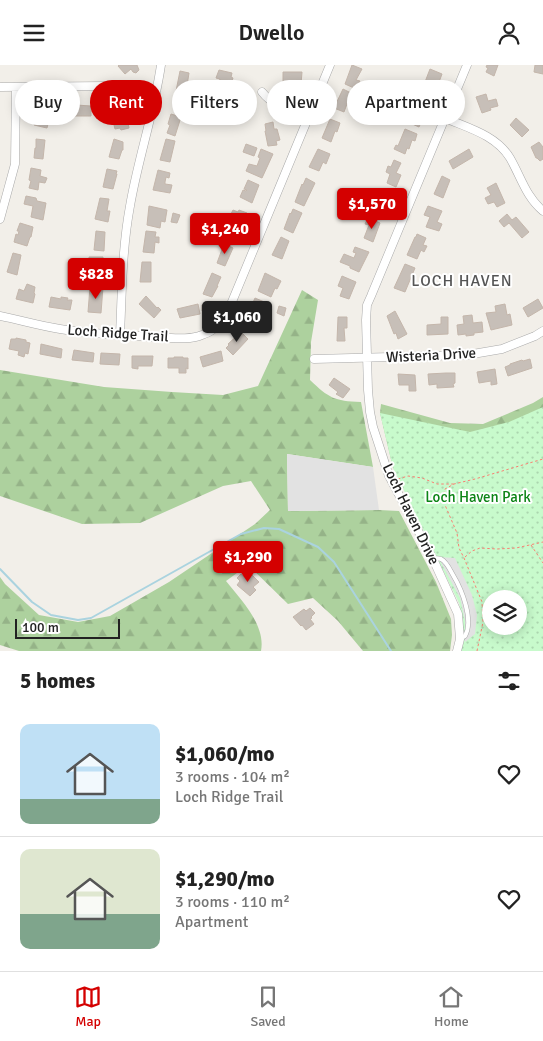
<!DOCTYPE html>
<meta charset="utf-8">
<style>
:root{--surface:#fff;--page:#f6f6f6;--text:#222;--muted:#767676;--line:#e0e0e0;--accent:#d40000}
body{margin:0;font-family:Signika,sans-serif;background:var(--page);color:var(--text);height:100vh;display:flex;flex-direction:column;font-size:19px;white-space:nowrap}
*{box-sizing:border-box;margin:0}
p{font-size:16px;color:var(--muted)}
.icon{flex:none;width:28px;height:28px;fill:none;stroke:currentColor;stroke-width:2;stroke-linecap:round;stroke-linejoin:round}
.map{position:relative;height:586px;overflow:hidden}
.side{display:flex;flex-direction:column;background:var(--surface);flex:1}
.side>*{flex:none}
.banner{position:absolute;left:15px;top:15px;width:514px;height:45px;display:flex;gap:10px}
.fabs{position:absolute;left:482px;top:525px;display:grid;gap:10px}
.fabs a{display:grid;place-items:center;width:45px;height:45px;border-radius:50%;background:var(--surface);box-shadow:0 2px 12px #0003;font-size:25px}
.scale{position:absolute;left:15px;bottom:12px;width:105px;box-sizing:border-box;padding-left:5px;border:2px solid #222;border-top:0;font-size:14px;line-height:18px;white-space:nowrap;color:#222;-webkit-text-stroke:4px #fff;paint-order:stroke}
.price{position:absolute;translate:-50% -42px;padding:0 11px;border-radius:5px;background:var(--accent);color:#fff;font-size:16px;line-height:32px;filter:drop-shadow(0 1px 2px #0008)}
.price::after{content:'';position:absolute;left:50%;top:30px;width:15px;height:11px;margin-left:-8px;background:inherit;clip-path:polygon(0 0,100% 0,50% 100%)}
.price.selected{background:#222;color:#fff}
ul{padding:0;list-style:none}
li{display:flex;align-items:center;gap:15px;height:125px;padding:0 20px}
li+li{border-top:1px solid var(--line)}
li span{display:grid;place-items:center;flex:none;width:140px;height:100px;border-radius:10px;color:#555}
li>.icon{margin-inline-start:auto}
span .icon{width:60px;height:60px;fill:#fffc;stroke-width:1}
li b{font-size:21px}
h2{display:flex;justify-content:space-between;align-items:center;height:60px;padding:0 20px;font-size:21px}
.tag{padding:0 18px;border-radius:22px;background:var(--surface);box-shadow:0 2px 12px #0003;font-size:18px;line-height:45px}
.tag.selected{background:var(--accent);color:#fff}
header{display:flex;justify-content:space-between;align-items:center;height:65px;padding:0 20px;background:var(--surface);font-size:22px;font-weight:600}
.dock{display:flex;justify-content:space-around;align-items:center;height:70px;border-top:1px solid var(--line);background:var(--surface);font-size:14px;color:var(--muted)}
.dock a{display:grid;justify-items:center;gap:2px}
.dock .selected{color:var(--accent)}
.map>svg:first-child{display:block}
.forest{fill:url(#forest-firs)}
.park{fill:url(#park-dots);fill-rule:evenodd}
.parking{fill:#e2e2e2}
.lines{fill:none;stroke-linecap:round;stroke-linejoin:round}
.stream{stroke:#aad3df;stroke-width:2}
.building{fill:#c7bfb8;stroke:#c4b6ab}
.lane-casing{stroke:#a9a9a9;stroke-width:5}
.street-casing{stroke:#a9a9a9;stroke-width:9}
.path{stroke:#fa8072;stroke-width:1;stroke-dasharray:2.5 2.5;stroke-linecap:butt}
.lane{stroke:#fff;stroke-width:4}
.street{stroke:#fff;stroke-width:8}
.labels{text-anchor:middle;dominant-baseline:central;stroke-width:4;stroke-linejoin:round;paint-order:stroke}
.street-label{font-size:15px;fill:#222;stroke:#fff}
.park-label{font-size:15px;fill:#0c8416;stroke:#fff}
.neighbourhood-label{font-size:16px;letter-spacing:1px;fill:#555;stroke:#fff}
</style>
<header><svg class="icon" aria-label="menu" viewBox="0 0 24 24"><path d="M4 6h16M4 12h16M4 18h16"/></svg>Dwello<svg class="icon" aria-label="person" viewBox="0 0 24 24"><circle cx="12" cy="8" r="4"/><path d="M4 21q1-7 8-7t8 7"/></svg></header>
<div class="map">
<svg width="543" height="586" viewBox="0 0 543 586">
<defs>
<pattern id="forest-firs" width="22" height="20" patternUnits="userSpaceOnUse" patternTransform="scale(1.25)"><rect width="22" height="20" fill="#add19e"/><path d="M5 1l3.5 6h-7zM16 11l3.5 6h-7z" fill="#95b388"/></pattern>
<pattern id="park-dots" width="8" height="8" patternUnits="userSpaceOnUse" patternTransform="scale(1.25)"><rect width="8" height="8" fill="#c8facc"/><path d="M2 2h.1M6 6h.1" fill="none" stroke="#acd6af" stroke-width="1.8" stroke-linecap="round"/></pattern>
</defs>
<rect width="100%" height="100%" fill="#f2efe9"/>
<path class="forest" d="M302,225L318,235L311,277L310,315C329,333 334,336 361,337L373,402L287,389L288,446L379,445L399,446L436,517L451,554L452,570L450,586H363L338,556L313,533L288,539L248,500L226,516C241,535 266,560 261,586H19L0,580V512L5,519L39,550L78,557L110,551L169,517L255,459L270,445L251,416L223,421L140,458L82,459L0,431V305L104,322L172,327L223,330L258,321Z
M543,332V361L479,390L393,403L380,348L381,339L450,358L483,359L533,338Z"/>
<path class="park" d="M543,342V586H460C465,571 462,553 459,538L393,403L380,348L470,367L509,357ZM491,534H519V561H491Z"/>
<path class="parking" d="M287,389L373,402L379,445L288,446Z
M438,492L455,493L472,530L477,550L475,569L465,577V556L460,533Z"/>
<g class="lines">
<path class="stream" d="M0,504L32,537L51,550L78,555L91,553L241,469L264,463L279,464L318,482L334,497L391,586"/>
</g>
<path class="building" d="M119,0H137L139,5L136,8L133,7L131,4L125,9L118,1Z
M352,0L362,4L356,15L360,16L358,20L355,19L354,23L345,19Z
M487,0H498L494,11L486,7L488,3L486,2Z
M535,0H543V9L534,7Z
M430,4L442,9L433,33L423,29L428,18L425,17Z
M219,5L232,8L231,12L233,13L230,21H228L227,27L217,24L220,14L216,13Z
M180,6L189,8L186,27L176,26Z
M283,7H302L301,19H283Z
M343,24L351,28L344,47L334,43Z
M486,29L488,36L496,34L498,41L490,43L491,45L482,48L476,32Z
M233,34L244,53L235,58L229,47L225,49L223,45L226,43L224,39Z
M421,35L429,39L419,62L410,58L413,51L410,49L413,42L415,43L416,41H418Z
M40,40L59,44L56,56L51,55L52,51H50L47,63L34,60L36,53H38Z
M76,40L91,41V51H73V41H76Z
M125,43L129,63L121,65L120,63L115,64L113,56L118,55L115,46Z
M171,49L181,52L175,71L167,68L170,60L168,59Z
M516,53L529,65L522,72L510,60Z
M330,54L340,58L337,67L335,66L331,77L322,73Z
M273,57L274,64H277L280,75L276,76L277,80L268,81L265,66H266L265,59Z
M405,64L417,69L415,76L412,75L409,84L407,83L405,89L394,84L396,80L398,81Z
M36,74L45,75L43,94L34,93L35,83H36Z
M114,74L123,77V85H122L119,94L109,92Z
M166,74L175,76L170,97L160,95Z
M539,77L543,82V94L540,96L537,93H536L531,82Z
M246,79L257,83L254,91L243,87Z
M261,84L273,89L262,113L246,106L249,99L257,101L260,93L258,92Z
M318,84L330,89L326,99L323,97L319,106L309,102Z
M469,84L473,92L453,104L449,96Z
M394,95L401,98L396,108L401,110L396,122L387,118L390,109L386,107L388,101L391,102Z
M31,103L41,105L40,111L47,113L45,118L39,117L38,125L29,123L31,116L29,115Z
M107,104L117,106L116,109H117L113,124L103,122Z
M158,105L170,108L169,113L166,112L165,117V119L172,120L170,128L153,125Z
M442,111L450,115L443,133L434,129Z
M306,113L315,118L304,141L295,137L302,119L303,120Z
M248,115L259,120L252,138L240,132L243,125L246,126L247,125L244,124Z
M496,118L505,138L497,142L494,137L488,139L485,133L491,130L487,123Z
M382,124L392,129L385,146L374,141Z
M26,131L36,133L37,136L46,138L43,155L31,152L33,141L24,139Z
M100,133L109,134L107,146H110L108,157L95,154Z
M149,141L167,145L165,157L161,156L160,163L147,160Z
M428,141L442,146L437,157L442,159L439,166L426,162L430,152L424,150Z
M293,144L302,148L293,168L284,164L290,148L291,149Z
M233,145L238,147L239,145L247,148L240,167L231,163L235,153H236V152L231,149Z
M173,148L180,150L177,158L171,157Z
M507,149L512,155L516,152L529,167L522,173L509,158L504,162L499,156Z
M368,153L380,158L373,177L364,173L369,160L365,159Z
M20,158L33,162L31,172H30L27,181L14,177L16,169L18,170L19,166H17Z
M96,166L105,167L104,186L94,185Z
M146,166L156,167L155,172H159V178L155,177L154,188L143,187Z
M417,169L426,173L423,180L427,181L424,187L421,185L417,194L407,190L415,172H416Z
M281,172L289,176L282,194L272,190Z
M224,179L233,183L225,201L217,198Z
M355,182L369,187L359,207L350,203V201L340,197L344,189L354,193L356,188L353,187Z
M13,188L21,190L17,210L7,207Z
M89,192H103V212H93L94,199H89Z
M142,197H151V217H140Z
M405,199L415,203L405,227L394,223Z
M212,208L221,212L217,221H218L212,232L203,229Z
M265,208L281,216L277,224L275,223L271,232L258,226Z
M342,211L356,217L349,234L340,231L343,223L338,221Z
M27,219L35,222L34,228L35,229L33,238L16,234L19,224L24,226Z
M90,222H103L101,248L88,247Z
M146,231L157,243L158,242L161,245L154,253L139,239Z
M51,232L61,234V232L68,233L67,235H72L70,245L49,242Z
M255,233L269,239L265,249L259,246L256,255L247,251Z
M538,234L543,243L528,252L523,243Z
M198,239L200,249L180,253L177,244Z
M505,239L507,250L510,249L512,260L491,265L486,248L496,247L495,241Z
M202,240H209V246H202Z
M279,241L286,243L284,251L277,248Z
M395,246L407,269L398,274L396,268L394,269L387,251Z
M472,250L473,258L482,257L483,267L474,268V270L466,271V269L458,270L457,260L464,259L463,251Z
M338,252H347V263H344L345,276H337Z
M441,252H448V269L427,270V260L441,259Z
M241,267L248,274L233,290L226,283L229,280L228,279Z
M16,273L26,275V277L30,278L28,289L25,288L24,292L18,290L19,286L9,284L11,274H16Z
M41,279L62,284L61,293L40,289Z
M74,285L94,288L93,297L72,295Z
M221,286L223,296L203,302L200,292Z
M101,288L120,289L119,300L100,299Z
M132,291H153L152,301H138V304L132,303Z
M174,292H183V293H188V304L186,303V308H179V303H168V293H174Z
M530,294L532,303L508,311L505,302L510,300V299L522,295L523,296Z
M495,304L497,319L491,320V316L479,318L477,307Z
M446,308H455V318L453,319L454,322L437,323V319L429,320L428,309Z
M398,309L415,310L416,326H409V320H399Z
M334,313L350,324L343,333L336,329L338,327L329,320Z
M249,507L259,517L253,522L256,525L250,531L237,520L240,516L237,513L241,509L244,512Z
M310,543L315,548L311,552L312,553L310,554L314,559L306,565L302,560L301,561L293,552L304,544L306,546Z"/>
<g class="lines">
<g class="lane-casing">
<path id="lane" d="M433,494C436,493 438,493 441,494C447,497 450,505 453,510C462,525 474,555 465,571L460,574"/>
</g>
<g class="street-casing">
<path id="street" d="M0,22L105,21L124,23L155,31
M262,27C273,41 291,46 308,53
M445,53C468,63 496,70 510,93C521,112 526,132 543,146
M0,154L15,99L16,22
M0,251C20,255 40,261 60,264C91,269 122,270 152,272C169,272 187,276 202,270C215,266 224,255 229,244L330,0
M120,270C122,227 122,184 130,141C138,94 154,48 161,0
M314,294L467,290L502,284L535,271L543,266
M457,586L460,574L458,549L433,494L389,411L373,362L370,347L368,325L366,255L367,240L371,231L467,0"/>
</g>
<path class="path" d="M398,414L408,411L422,413L437,419H454
M531,480L543,498
M465,492L472,486L480,483L497,484L516,483L543,477
M477,586L483,557L482,537L464,493L459,483L457,468L445,440L443,431L445,424L454,419L475,414L543,394"/>
<use href="#lane" class="lane"/>
<use href="#street" class="street"/>
</g>
<g class="labels">
<g class="street-label">
<text transform="translate(118 268) rotate(4)">Loch Ridge Trail</text>
<text transform="translate(431 290) rotate(-3)">Wisteria Drive</text>
<text transform="translate(411 449) rotate(64)">Loch Haven Drive</text>
</g>
<g class="park-label">
<text x="478" y="432">Loch Haven Park</text>
</g>
<g class="neighbourhood-label">
<text x="462" y="216">LOCH HAVEN</text>
</g>
</g>
</svg>
<div class="fabs">
<a><svg class="icon" aria-label="layers" viewBox="0 0 24 24"><path d="M12 4l9 5-9 5-9-5zM3 14l9 5 9-5"/></svg></a>
</div>
<div class="scale">100 m</div>
<b class="price" style="left:372px;top:165px">$1,570</b>
<b class="price" style="left:225px;top:190px">$1,240</b>
<b class="price" style="left:96px;top:235px">$828</b>
<b class="price selected" style="left:237px;top:278px">$1,060</b>
<b class="price" style="left:248px;top:518px">$1,290</b>
<div class="banner">
<a class="tag">Buy</a>
<a class="tag selected">Rent</a>
<a class="tag">Filters</a>
<a class="tag">New</a>
<a class="tag">Apartment</a>
</div>
</div>
<section class="side">
<h2>5 homes<svg class="icon" aria-label="filters" viewBox="0 0 24 24"><path d="M4 7h16M4 17h16"/><circle cx="9" cy="7" r="2"/><circle cx="15" cy="17" r="2"/></svg></h2>
<ul>
<li><span style="background:linear-gradient(#bfe0f5 75%,#7fa58c 0)"><svg class="icon" aria-label="home" viewBox="0 0 24 24"><path d="M3 11l9-7 9 7M6 9v11h12V9"/></svg></span><div><b>$1,060/mo</b><p>3 rooms · 104 m²</p><p>Loch Ridge Trail</p></div><svg class="icon" aria-label="heart" viewBox="0 0 24 24"><path d="M12 20l-8-8c-3-5 5-10 8-4 3-6 11-1 8 4z"/></svg></li>
<li><span style="background:linear-gradient(#dfe7d0 65%,#7fa58c 0)"><svg class="icon" aria-label="home" viewBox="0 0 24 24"><path d="M3 11l9-7 9 7M6 9v11h12V9"/></svg></span><div><b>$1,290/mo</b><p>3 rooms · 110 m²</p><p>Apartment</p></div><svg class="icon" aria-label="heart" viewBox="0 0 24 24"><path d="M12 20l-8-8c-3-5 5-10 8-4 3-6 11-1 8 4z"/></svg></li>
</ul>
</section>
<nav class="dock">
<a class="selected"><svg class="icon" aria-label="map" viewBox="0 0 24 24"><path d="M3 6l6-2 6 2 6-2v14l-6 2-6-2-6 2zM9 4v14M15 6v14"/></svg>Map</a>
<a><svg class="icon" aria-label="saved" viewBox="0 0 24 24"><path d="M7 4h10v16l-5-4-5 4z"/></svg>Saved</a>
<a><svg class="icon" aria-label="home" viewBox="0 0 24 24"><path d="M3 11l9-7 9 7M6 9v11h12V9"/></svg>Home</a>
</nav>
